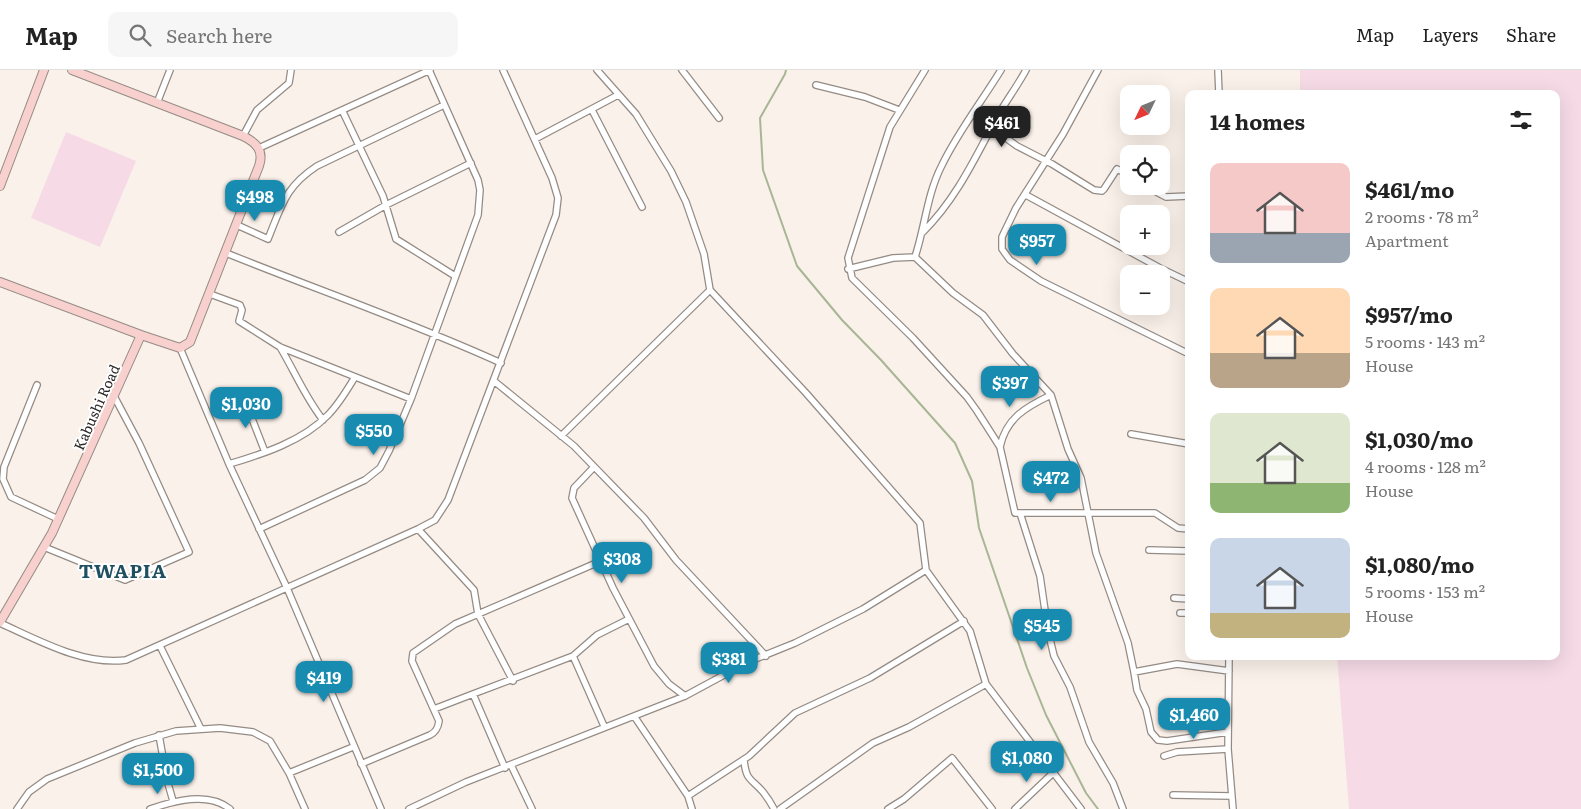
<!DOCTYPE html>
<meta charset="utf-8">
<style>
:root{--surface:#fff;--page:#f6f6f6;--text:#222;--muted:#767676;--line:#e0e0e0;--accent:#188cb0}
body{margin:0;font-family:Literata,serif;background:var(--page);color:var(--text);height:100vh;display:flex;flex-direction:column;font-size:19px;white-space:nowrap}
*{box-sizing:border-box;margin:0}
p{font-size:16px;color:var(--muted)}
.icon{flex:none;width:28px;height:28px;fill:none;stroke:currentColor;stroke-width:2;stroke-linecap:round;stroke-linejoin:round}
.map{position:relative;flex:1;overflow:hidden}
.side{position:absolute;left:1185px;top:20px;width:375px;height:570px;display:flex;flex-direction:column;background:var(--surface);border-radius:10px;box-shadow:0 5px 20px #0002}
.side>*{flex:none}
.needle{width:32px;rotate:227deg}
.controls{position:absolute;left:1120px;top:15px;display:grid;gap:10px}
.controls a{display:grid;place-items:center;width:50px;height:50px;border-radius:10px;background:var(--surface);box-shadow:0 5px 20px #0002;font-size:25px}
.price{position:absolute;translate:-50% -42px;padding:0 11px;border-radius:10px;background:var(--accent);color:#fff;font-size:16px;line-height:32px;filter:drop-shadow(0 1px 2px #0008)}
.price::after{content:'';position:absolute;left:50%;top:30px;width:15px;height:11px;margin-left:-8px;background:inherit;clip-path:polygon(0 0,100% 0,50% 100%)}
.price.current{background:#222;color:#fff}
ul{padding:0;list-style:none}
li{display:flex;align-items:center;gap:15px;height:125px;padding:0 25px}
li span{display:grid;place-items:center;flex:none;width:140px;height:100px;border-radius:10px;color:#555}
li>.icon{margin-inline-start:auto}
span .icon{width:60px;height:60px;fill:#fffc;stroke-width:1}
li b{font-size:21px}
h2{display:flex;justify-content:space-between;align-items:center;height:60px;padding:0 25px;font-size:21px}
header{display:flex;align-items:center;gap:30px;box-sizing:border-box;height:70px;padding:0 25px;background:var(--surface);border-bottom:1px solid var(--line)}
header strong{font-size:24px}
nav{display:flex;gap:28px;margin-inline-start:auto;font-size:18px}
.search{width:350px;height:45px;background:var(--page);display:flex;align-items:center;gap:12px;box-sizing:border-box;padding:0 18px;border-radius:10px;color:var(--muted);font-size:19px}
.map>svg:first-child{display:block}
.green{fill:#f6dbe6}
.lines{fill:none;stroke-linecap:round;stroke-linejoin:round}
.stream{stroke:#a8b695;stroke-width:2}
.street-casing{stroke:#948b85;stroke-width:8}
.secondary-casing{stroke:#948b85;stroke-width:10}
.street{stroke:#fff;stroke-width:5.5}
.secondary{stroke:#f8d0ce;stroke-width:8}
.labels{text-anchor:middle;dominant-baseline:central;stroke-width:4;stroke-linejoin:round;paint-order:stroke}
.street-label{font-size:14px;fill:#2b2725;stroke:#fff}
.district-label{font-size:19px;font-weight:bold;letter-spacing:1px;fill:#1f5062;stroke:#fff}
</style>
<header>
<strong>Map</strong>
<div class="search"><svg class="icon" aria-label="search" viewBox="0 0 24 24"><circle cx="10" cy="10" r="6"/><path d="M15 15l6 6"/></svg>Search here</div>
<nav><a>Map</a><a>Layers</a><a>Share</a></nav>
</header>
<div class="map">
<svg width="1581" height="739" viewBox="0 0 1581 739">
<rect width="100%" height="100%" fill="#faf1ea"/>
<path class="green" d="M1300,0H1581V739H1349L1337,586H1556V24H1300Z
M66,62L136,91L100,177L31,148Z"/>
<g class="lines">
<path class="stream" d="M786,0L785,4L760,48L763,100L797,196L842,250L881,290L955,373L972,411L979,458L1027,598L1046,645L1086,723L1098,739"/>
<g class="street-casing">
<path id="street" d="M597,0L636,44L671,101L686,132L704,184L710,220L806,323L920,453L926,500L970,561L986,614L1081,739
M682,0L719,48
M925,0L890,57L848,188L852,208L913,268L967,327L977,341L1000,377L1015,443H1155L1178,458L1189,459
M1098,0L1063,64L1016,138L1002,167V179L1010,190L1041,211L1189,284
M1218,0L1219,24
M816,15L865,27L899,40
M157,33L170,0
M342,40L383,126L396,169L455,206
M592,40L642,137
M973,44L1017,76L1052,94L1094,120L1102,121L1104,119L1117,99L1129,105
M243,66L257,40L289,13L291,0
M535,69L618,25
M259,78L430,0
M1145,116L1166,127L1189,126
M1026,125L1160,198L1189,212
M237,155L268,169C282,135 285,117 317,96L444,35
M339,162L386,135L471,93
M923,162C956,129 974,90 996,49C1005,32 1017,17 1026,0
M226,183C318,220 411,252 501,293
M915,187C925,157 927,124 942,95C958,62 982,31 1001,0
M848,199L893,188L915,187L953,223L983,245L1013,284L1051,325L1068,379L1081,408L1096,483L1128,573L1134,602
M210,224L240,235L242,240L239,251L280,277L411,329
M280,277C295,302 305,327 323,350
M180,278L229,394L287,518L381,739
M494,311L574,376L644,448L676,490L766,586
M37,315L4,397L3,409L11,427L58,449
M244,328L265,382
M1131,364L1189,374
M561,366L710,220
M1000,377C1006,348 1026,337 1051,325
M229,394C263,384 303,371 328,345C339,334 347,320 355,307
M594,397L574,418L572,428L613,518L654,596L669,614L685,626
M1020,443L1040,506L1048,561L1054,586L1070,617L1089,672L1113,713L1123,739
M259,459L365,410L380,398L389,381L411,329L478,145L480,120L478,110L429,0
M418,459L474,520L478,544L513,611
M44,477L125,510L189,482L139,373L115,328
M1149,480L1189,481
M1174,528L1189,529
M1180,543H1189
M0,553C38,570 84,596 126,590L418,459L435,450L448,430L556,145L558,128L552,108L503,0
M160,576L201,659
M573,586L604,656
M1229,586L1228,679L1233,739
M434,639L473,624
M634,646L688,726L692,739
M1228,662L1167,671L1158,670L1151,662L1146,639L1137,620L1134,602L1177,594L1229,601
M159,665L167,710L173,731
M1164,686L1177,682L1228,679
M744,690C746,711 751,708 763,722C767,727 771,733 774,739
M361,694L430,665C436,662 438,658 439,651L412,591L413,583L455,554L601,491
M511,695L532,739
M505,698L473,624L573,586L597,565L629,549
M289,703L353,677
M1173,725L1231,726
M688,726L749,686L795,643L870,608L964,551
M17,739L29,722L47,709L135,673L176,661L220,658L253,662L270,671L289,703L305,739
M150,739C174,731 208,721 230,739
M409,739L466,712L685,626L748,592L795,573L863,539L926,500
M780,739L873,673L909,657L986,614
M888,739L904,729L952,688L992,739
M1015,739L1054,702"/>
</g>
<g class="secondary-casing">
<path id="secondary" d="M72,0L243,66C257,73 264,81 259,96L190,272L180,278L141,265
M0,116L44,0
M0,212L141,265L52,463L0,552"/>
</g>
<use href="#street" class="street"/>
<use href="#secondary" class="secondary"/>
</g>
<g class="labels">
<g class="street-label">
<text transform="translate(96 337) rotate(-66)">Kabushi Road</text>
</g>
<g class="district-label">
<text x="123" y="500">TWAPIA</text>
</g>
</g>
</svg>
<div class="controls">
<a><svg class="needle" viewBox="-14 -14 28 28"><path d="M0-13l5 13h-10z" fill="#e53935"/><path d="M0 13l5-13h-10z" fill="#767676"/></svg></a>
<a><svg class="icon" aria-label="locate" viewBox="0 0 24 24"><circle cx="12" cy="12" r="6"/><path d="M12 2v4M12 18v4M2 12h4M18 12h4"/></svg></a>
<a>+</a>
<a>−</a>
</div>
<b class="price current" style="left:1002px;top:78px">$461</b>
<b class="price" style="left:255px;top:152px">$498</b>
<b class="price" style="left:1037px;top:196px">$957</b>
<b class="price" style="left:1010px;top:338px">$397</b>
<b class="price" style="left:246px;top:359px">$1,030</b>
<b class="price" style="left:374px;top:386px">$550</b>
<b class="price" style="left:1051px;top:433px">$472</b>
<b class="price" style="left:622px;top:514px">$308</b>
<b class="price" style="left:1042px;top:581px">$545</b>
<b class="price" style="left:729px;top:614px">$381</b>
<b class="price" style="left:324px;top:633px">$419</b>
<b class="price" style="left:1194px;top:670px">$1,460</b>
<b class="price" style="left:1027px;top:713px">$1,080</b>
<b class="price" style="left:158px;top:725px">$1,500</b>
<section class="side">
<h2>14 homes<svg class="icon" aria-label="filters" viewBox="0 0 24 24"><path d="M4 7h16M4 17h16"/><circle cx="9" cy="7" r="2"/><circle cx="15" cy="17" r="2"/></svg></h2>
<ul>
<li><span style="background:linear-gradient(#f6c9c9 70%,#9aa5b1 0)"><svg class="icon" aria-label="home" viewBox="0 0 24 24"><path d="M3 11l9-7 9 7M6 9v11h12V9"/></svg></span><div><b>$461/mo</b><p>2 rooms · 78 m²</p><p>Apartment</p></div></li>
<li><span style="background:linear-gradient(#ffd9b3 65%,#b9a48a 0)"><svg class="icon" aria-label="home" viewBox="0 0 24 24"><path d="M3 11l9-7 9 7M6 9v11h12V9"/></svg></span><div><b>$957/mo</b><p>5 rooms · 143 m²</p><p>House</p></div></li>
<li><span style="background:linear-gradient(#dfe7d0 70%,#8fb573 0)"><svg class="icon" aria-label="home" viewBox="0 0 24 24"><path d="M3 11l9-7 9 7M6 9v11h12V9"/></svg></span><div><b>$1,030/mo</b><p>4 rooms · 128 m²</p><p>House</p></div></li>
<li><span style="background:linear-gradient(#c9d6e8 75%,#c2b280 0)"><svg class="icon" aria-label="home" viewBox="0 0 24 24"><path d="M3 11l9-7 9 7M6 9v11h12V9"/></svg></span><div><b>$1,080/mo</b><p>5 rooms · 153 m²</p><p>House</p></div></li>
</ul>
</section>
</div>
